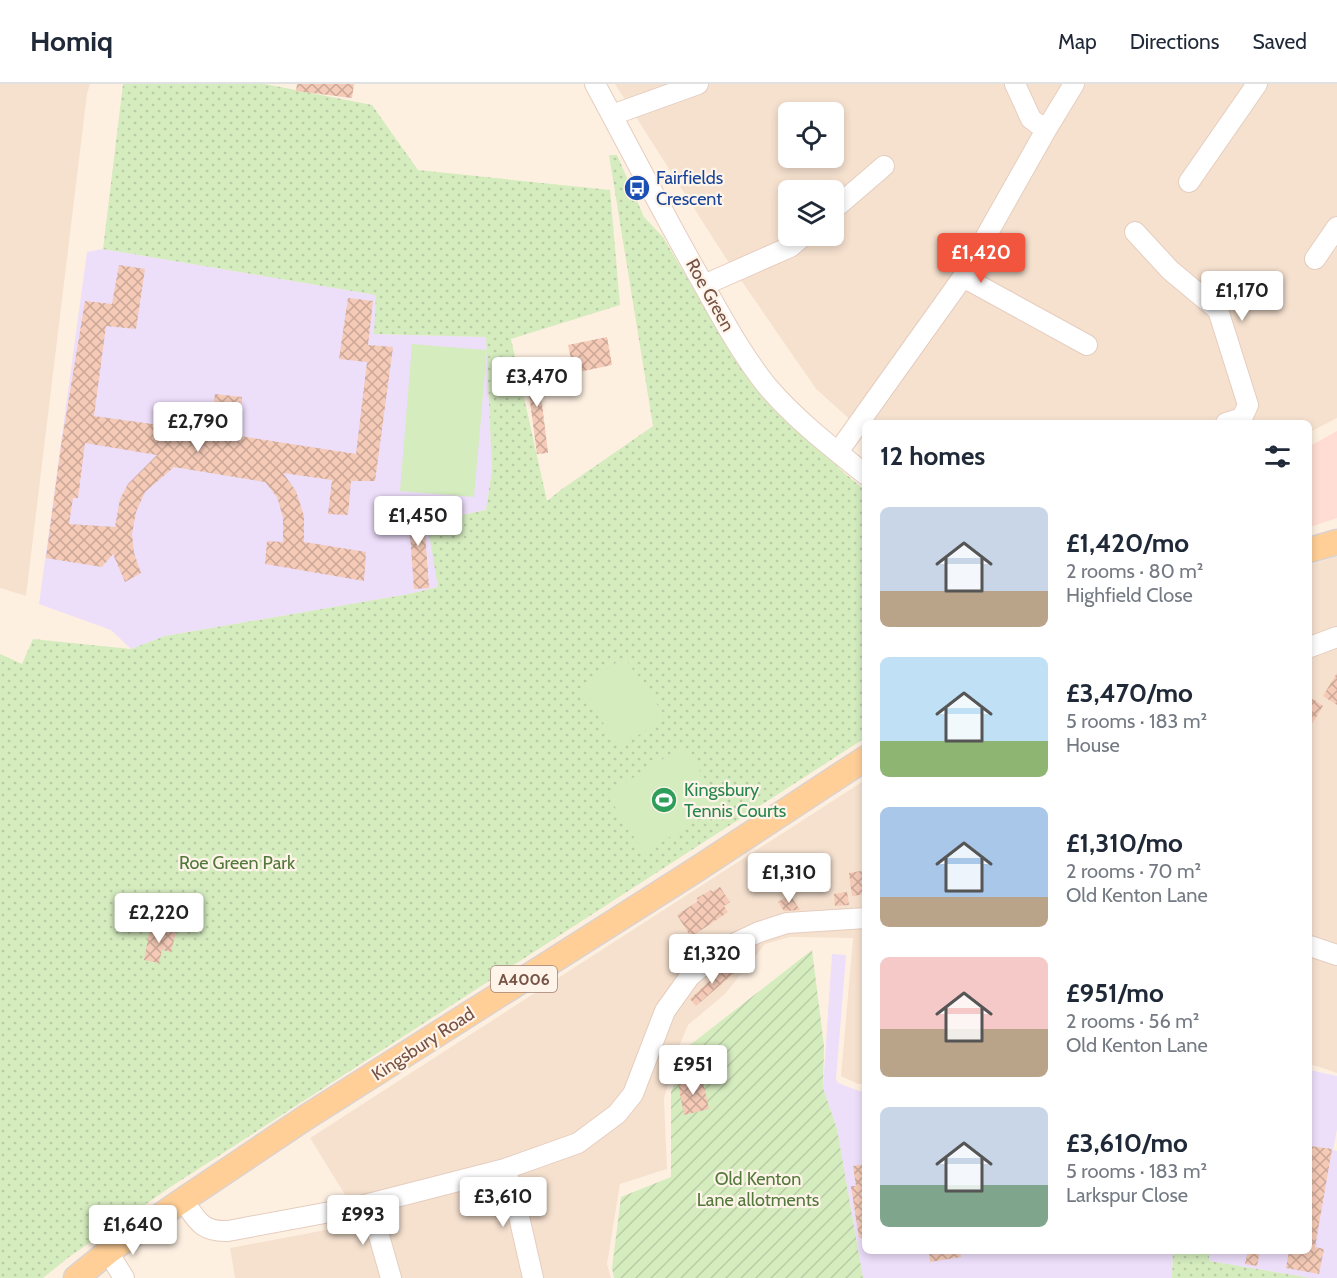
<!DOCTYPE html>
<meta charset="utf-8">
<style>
:root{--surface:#fff;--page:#f2f2f3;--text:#1f2937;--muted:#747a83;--line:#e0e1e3;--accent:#f1553d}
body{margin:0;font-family:Cabin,sans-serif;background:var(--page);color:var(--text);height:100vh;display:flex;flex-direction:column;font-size:22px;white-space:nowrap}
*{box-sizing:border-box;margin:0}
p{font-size:20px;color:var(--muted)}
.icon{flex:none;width:33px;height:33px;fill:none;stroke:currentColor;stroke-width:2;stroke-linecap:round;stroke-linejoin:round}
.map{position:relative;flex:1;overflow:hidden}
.drawer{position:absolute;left:862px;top:336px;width:450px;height:834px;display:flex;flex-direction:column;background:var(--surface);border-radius:9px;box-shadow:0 3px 9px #0003}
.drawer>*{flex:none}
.fabs{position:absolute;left:778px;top:18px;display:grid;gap:12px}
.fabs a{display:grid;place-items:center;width:66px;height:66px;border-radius:9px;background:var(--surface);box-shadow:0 3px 9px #0003;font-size:30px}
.price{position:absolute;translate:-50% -51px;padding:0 14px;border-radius:6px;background:#fff;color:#222;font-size:20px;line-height:39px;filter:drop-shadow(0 2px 3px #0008)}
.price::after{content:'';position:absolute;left:50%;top:36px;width:18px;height:14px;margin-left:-9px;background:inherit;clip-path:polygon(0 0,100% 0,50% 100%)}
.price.active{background:var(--accent);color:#fff}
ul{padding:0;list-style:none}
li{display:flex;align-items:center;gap:18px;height:150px;padding:0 18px}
li span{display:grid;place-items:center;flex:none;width:168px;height:120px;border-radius:9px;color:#555}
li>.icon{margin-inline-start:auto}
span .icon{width:72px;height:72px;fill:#fffc;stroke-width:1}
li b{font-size:26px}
h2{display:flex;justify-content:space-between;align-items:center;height:72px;padding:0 18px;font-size:26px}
header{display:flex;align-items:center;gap:36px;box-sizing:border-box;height:84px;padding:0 30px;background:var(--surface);border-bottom:2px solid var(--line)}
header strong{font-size:28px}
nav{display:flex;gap:33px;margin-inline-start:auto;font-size:21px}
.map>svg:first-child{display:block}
.residential{fill:#f6e1cf;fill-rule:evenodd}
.commercial{fill:#ffddd4}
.education{fill:#eddefa}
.park{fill:url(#park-dots)}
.garden{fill:url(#garden-furrows)}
.pitch{fill:#d5ecbf}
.building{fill:url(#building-cross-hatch);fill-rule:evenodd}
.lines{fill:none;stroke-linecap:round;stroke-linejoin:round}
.minor-casing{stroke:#e5cdbf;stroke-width:22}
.major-casing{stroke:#dcd2cf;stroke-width:27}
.minor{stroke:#fff;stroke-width:20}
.major{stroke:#ffcf97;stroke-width:24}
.labels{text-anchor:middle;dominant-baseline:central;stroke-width:4.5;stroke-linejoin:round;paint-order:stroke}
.shield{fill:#fff4e9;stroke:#a08377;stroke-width:1.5}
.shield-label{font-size:16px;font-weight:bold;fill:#775346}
.transit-label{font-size:18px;fill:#164399;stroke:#fff4e9;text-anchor:start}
.street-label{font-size:18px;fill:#775346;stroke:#fff4e9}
.leisure-label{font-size:18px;fill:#27864d;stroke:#fff4e9;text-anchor:start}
.park-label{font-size:18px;fill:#52783b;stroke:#fff4e9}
</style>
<header>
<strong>Homiq</strong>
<nav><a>Map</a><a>Directions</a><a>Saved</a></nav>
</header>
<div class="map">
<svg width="1337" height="1194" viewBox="0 0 1337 1194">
<defs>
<pattern id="park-dots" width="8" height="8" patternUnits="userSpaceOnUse" patternTransform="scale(1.5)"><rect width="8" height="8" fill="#d5ecbf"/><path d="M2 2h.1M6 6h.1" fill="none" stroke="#bacca6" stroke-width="1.8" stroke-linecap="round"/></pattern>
<pattern id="garden-furrows" width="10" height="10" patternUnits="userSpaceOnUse" patternTransform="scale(1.5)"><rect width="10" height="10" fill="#d5ecbf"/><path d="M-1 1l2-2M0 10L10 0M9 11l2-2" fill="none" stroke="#bacca6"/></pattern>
<pattern id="building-cross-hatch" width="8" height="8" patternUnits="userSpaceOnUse" patternTransform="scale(1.5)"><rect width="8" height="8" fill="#f5cab7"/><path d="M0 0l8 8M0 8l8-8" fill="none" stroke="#cba797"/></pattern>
</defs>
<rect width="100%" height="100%" fill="#fef0e1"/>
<path class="residential" d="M0,0H90L87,10L26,512L0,504Z
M615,0H1337V334L1310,348V339H866L865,349L816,305L725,173ZM789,28H834V74H789ZM789,106H834V152H789Z
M1337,472V989L1310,980V481Z
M865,696V1000H858L841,992L853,854L790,853L765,860L725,910L688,941L675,972L664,1015L667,1085L620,1100L607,1180L611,1194H235L230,1164L352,1141L347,1114L310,1054Z"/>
<path class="commercial" d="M1337,347V434L1310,443V362Z"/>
<path class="education" d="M103,165L376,211L375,250L486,253L492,386L486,426L428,438L438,503L409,510L165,552L131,565L111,546L39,520L87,168Z
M832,870L846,871L836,995L838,999L859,1007H865L866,1167H1173L1172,1194H863L837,1045L823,1004Z
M1310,986L1337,992V1045L1333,1066L1337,1067V1194H1311L1209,1177V1167H1310Z"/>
<path class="park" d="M123,0H265L372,21L418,86L610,106L620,221L511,255L547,417L562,405L653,342L609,71H617L644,133L663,153L733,272L762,305L842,387L865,406V654L172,1102L69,1173L43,1194H0V570L22,580L33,555L131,565L165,552L409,510L438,503L427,438L486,426L492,386L486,253L374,250L376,211L103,165Z
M1173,1167H1209V1177L1311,1194H1172Z"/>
<path class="garden" d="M812,866L824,962L823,1004L837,1045L863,1194H614L612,1184L621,1113L671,1093V1008L690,961Z"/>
<path class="pitch" d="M412,260L487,266L474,413L400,407Z
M624,573L665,632L621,664L579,605Z
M684,662L721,721L644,769L607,710Z"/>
<path class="building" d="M297,0H354L352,14L296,7Z
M119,181L145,185L136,245L106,242L94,332L210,348L215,310L242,313L240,352L356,370L367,278L339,275L348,214L373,217L368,261L393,263L375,397H351L348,431L328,430L332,396L283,389L296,407L304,432V458L366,468L364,497L265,480L267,457L283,458V433L277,413L265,398L174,383L145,408L136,428L132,450L134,469L141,489L125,498L113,470L102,483L46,474L61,362L85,217L112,220ZM85,359L157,371L128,400L120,415L115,443L69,440L73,414H78Z
M607,253L612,281L574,289L568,261Z
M537,279L548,369L537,370L525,280Z
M408,421H423L429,504L414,505Z
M1337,589V621L1323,612Z
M1310,613L1323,622L1310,643Z
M866,786V810L852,812L849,789Z
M720,803L730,818L724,822L728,828L691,853L677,831L698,817L697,814L711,806L712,808Z
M847,808L849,821L835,822L834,810Z
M790,811L800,826L784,827L778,818Z
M150,844L176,848L171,868L162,866L159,879L144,876Z
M727,881L734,889L696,922L690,915Z
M702,993L709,1025L684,1031L678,999Z
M1310,1062L1332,1065L1315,1163L1324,1165L1319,1190L1286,1184L1289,1167H1310Z
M866,1080V1154H859L851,1102H856L853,1082Z
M929,1167H960L961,1173L930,1178Z
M1248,1167H1260L1257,1182L1245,1180Z"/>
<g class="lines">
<g class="minor-casing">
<path id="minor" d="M595,0C629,63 662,127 697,189C719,228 739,267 767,302C796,336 831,363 866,391
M1015,0L1031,35L1046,46
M612,31L698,0
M1189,98L1257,0
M834,125L884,82
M1135,148L1170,186L1218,226L1248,321L1242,334L1226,339
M1315,175L1337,143
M963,193L1087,261
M704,201L790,163L803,152
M838,368L963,193L1046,46L1074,0
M1310,563L1337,553
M1310,862L1337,871
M505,1085L515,1115L533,1194
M183,1116C197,1136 201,1148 228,1147L357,1123L505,1085L578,1059L617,1030L633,1010L665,927L690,892L723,865L759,848L787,839L866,834
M370,1120L391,1194
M108,1168L124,1194"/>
</g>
<g class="major-casing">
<path id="major" d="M1310,466L1337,458
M76,1194L108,1168L183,1116L305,1034L691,789L866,674"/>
</g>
<use href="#minor" class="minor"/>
<use href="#major" class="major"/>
</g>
<defs>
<g id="bus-disc" transform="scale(1.35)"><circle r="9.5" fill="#1a4fb4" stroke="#fff4e9"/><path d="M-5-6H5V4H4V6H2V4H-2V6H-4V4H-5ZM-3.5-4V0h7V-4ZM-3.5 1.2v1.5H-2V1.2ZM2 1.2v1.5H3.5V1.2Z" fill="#fff"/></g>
<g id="stadium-disc" transform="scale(1.35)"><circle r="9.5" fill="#2e9e5b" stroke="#fff4e9"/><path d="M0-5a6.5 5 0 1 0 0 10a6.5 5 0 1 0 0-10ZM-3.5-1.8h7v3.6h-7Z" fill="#fff"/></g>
</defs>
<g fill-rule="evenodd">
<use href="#bus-disc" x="637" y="104"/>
<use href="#stadium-disc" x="664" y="716"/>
</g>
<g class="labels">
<rect class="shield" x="491" y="882" width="66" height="26" rx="4.5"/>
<g class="shield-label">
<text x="524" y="895">A4006</text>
</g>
<g class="transit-label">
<text x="656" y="94">Fairfields<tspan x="656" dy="21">Crescent</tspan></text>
</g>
<g class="street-label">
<text transform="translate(710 211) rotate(61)">Roe Green</text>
<text transform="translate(423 960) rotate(-33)">Kingsbury Road</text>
</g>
<g class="leisure-label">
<text x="684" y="706">Kingsbury<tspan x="684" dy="21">Tennis Courts</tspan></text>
</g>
<g class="park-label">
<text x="237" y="779">Roe Green Park</text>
<text x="758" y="1095">Old Kenton<tspan x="758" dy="21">Lane allotments</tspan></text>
</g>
</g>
</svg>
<div class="fabs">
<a><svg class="icon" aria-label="locate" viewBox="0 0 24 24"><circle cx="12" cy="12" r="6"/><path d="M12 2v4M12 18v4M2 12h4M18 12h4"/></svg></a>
<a><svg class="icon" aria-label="layers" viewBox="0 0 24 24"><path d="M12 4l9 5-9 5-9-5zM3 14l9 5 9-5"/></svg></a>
</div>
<b class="price active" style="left:981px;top:200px">£1,420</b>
<b class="price" style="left:1242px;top:238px">£1,170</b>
<b class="price" style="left:537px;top:324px">£3,470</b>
<b class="price" style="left:198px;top:369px">£2,790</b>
<b class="price" style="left:418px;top:463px">£1,450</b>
<b class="price" style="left:789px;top:820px">£1,310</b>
<b class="price" style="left:159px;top:860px">£2,220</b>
<b class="price" style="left:712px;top:901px">£1,320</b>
<b class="price" style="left:693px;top:1012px">£951</b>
<b class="price" style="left:503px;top:1144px">£3,610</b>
<b class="price" style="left:363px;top:1162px">£993</b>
<b class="price" style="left:133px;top:1172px">£1,640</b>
<section class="drawer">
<h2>12 homes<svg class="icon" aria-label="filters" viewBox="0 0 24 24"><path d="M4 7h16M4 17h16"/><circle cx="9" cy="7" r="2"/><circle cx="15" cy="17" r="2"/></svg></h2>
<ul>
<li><span style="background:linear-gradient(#c9d6e8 70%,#b9a48a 0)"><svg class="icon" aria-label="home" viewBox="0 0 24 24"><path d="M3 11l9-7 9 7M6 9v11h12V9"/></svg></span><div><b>£1,420/mo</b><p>2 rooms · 80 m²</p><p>Highfield Close</p></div></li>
<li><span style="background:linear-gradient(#bfe0f5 70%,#8fb573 0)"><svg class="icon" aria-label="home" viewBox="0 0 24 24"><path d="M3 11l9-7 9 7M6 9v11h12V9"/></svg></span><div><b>£3,470/mo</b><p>5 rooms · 183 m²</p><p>House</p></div></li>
<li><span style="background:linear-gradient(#a9c7e8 75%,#b9a48a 0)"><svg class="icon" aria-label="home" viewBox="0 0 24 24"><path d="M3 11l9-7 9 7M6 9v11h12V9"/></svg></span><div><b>£1,310/mo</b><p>2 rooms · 70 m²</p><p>Old Kenton Lane</p></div></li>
<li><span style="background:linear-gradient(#f6c9c9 60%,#b9a48a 0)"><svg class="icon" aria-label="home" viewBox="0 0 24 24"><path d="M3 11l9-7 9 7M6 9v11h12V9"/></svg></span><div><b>£951/mo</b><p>2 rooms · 56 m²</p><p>Old Kenton Lane</p></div></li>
<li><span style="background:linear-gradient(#c9d6e8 65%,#7fa58c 0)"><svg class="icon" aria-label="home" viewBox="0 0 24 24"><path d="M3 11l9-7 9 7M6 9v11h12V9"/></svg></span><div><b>£3,610/mo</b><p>5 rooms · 183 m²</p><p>Larkspur Close</p></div></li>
</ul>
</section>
</div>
